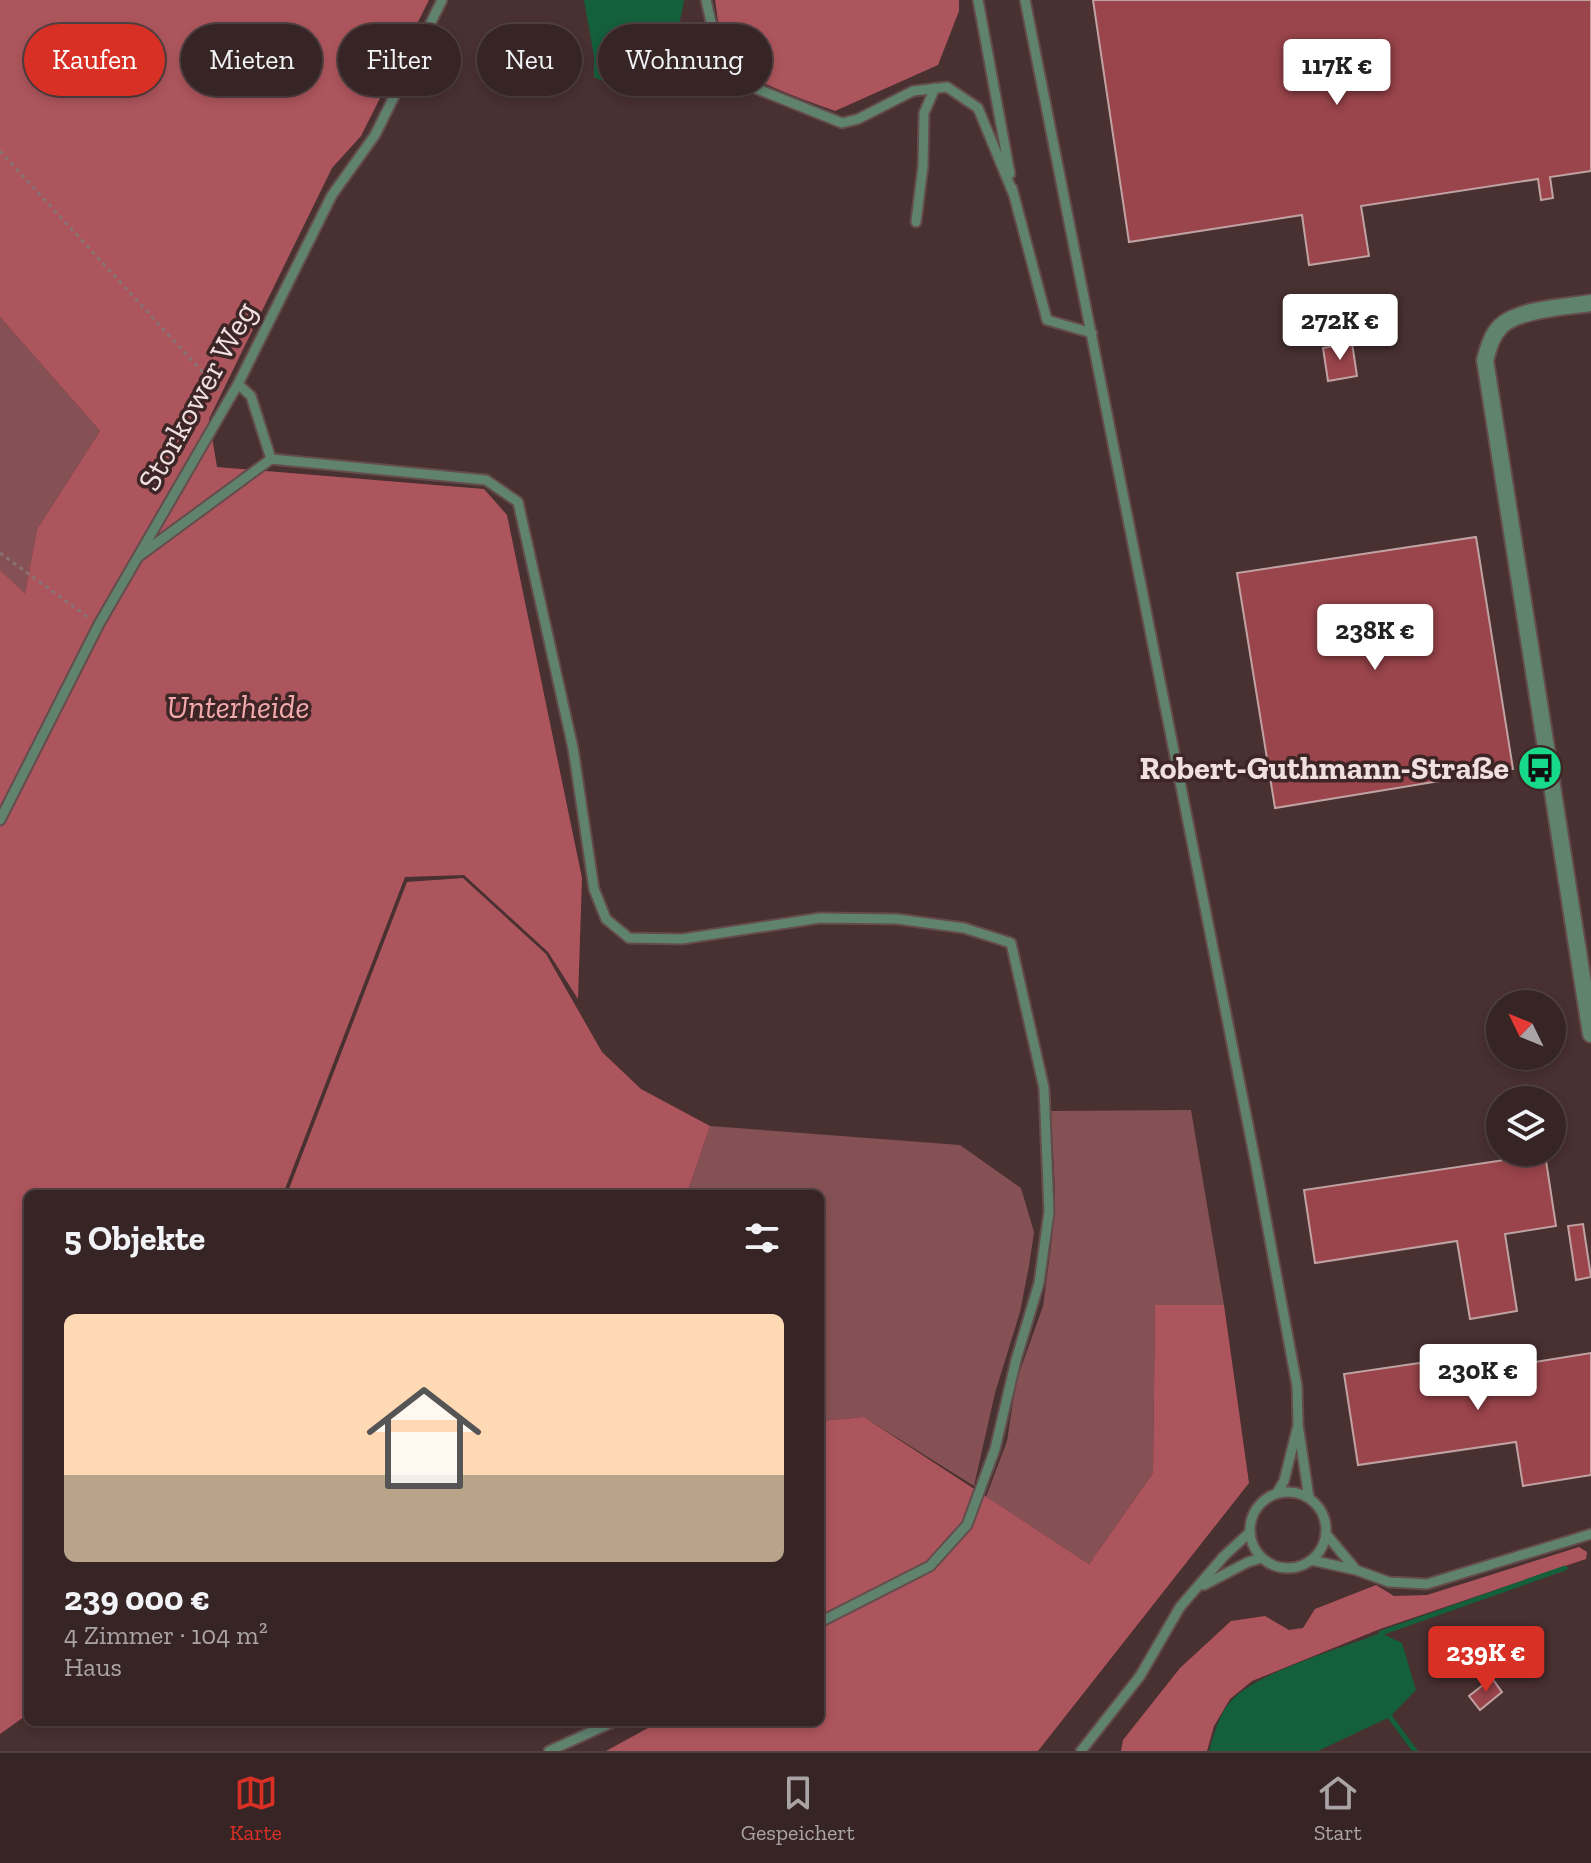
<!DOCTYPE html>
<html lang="de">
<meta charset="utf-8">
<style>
:root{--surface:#372425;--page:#3e2c2d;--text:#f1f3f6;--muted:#aaa4a7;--line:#514142;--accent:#d93025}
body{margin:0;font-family:"Zilla Slab",serif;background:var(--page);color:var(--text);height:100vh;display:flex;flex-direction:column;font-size:30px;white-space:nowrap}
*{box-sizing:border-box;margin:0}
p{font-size:26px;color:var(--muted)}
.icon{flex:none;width:44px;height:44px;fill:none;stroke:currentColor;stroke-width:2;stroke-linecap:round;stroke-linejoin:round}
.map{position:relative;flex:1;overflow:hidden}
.drawer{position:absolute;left:24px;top:1190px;width:800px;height:536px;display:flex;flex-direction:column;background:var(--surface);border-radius:12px;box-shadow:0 4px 12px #0003,0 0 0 2px var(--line)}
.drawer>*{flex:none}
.guide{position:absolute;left:24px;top:24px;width:800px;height:72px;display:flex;gap:16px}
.needle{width:52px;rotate:313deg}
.buttons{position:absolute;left:1486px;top:990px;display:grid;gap:16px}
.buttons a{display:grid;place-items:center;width:80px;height:80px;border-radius:50%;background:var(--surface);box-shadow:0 4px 12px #0003,0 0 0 2px var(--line);font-size:40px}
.price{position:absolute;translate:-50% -68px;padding:0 18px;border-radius:8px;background:#fff;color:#222;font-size:26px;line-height:52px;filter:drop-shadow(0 2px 4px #0008)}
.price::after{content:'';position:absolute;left:50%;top:48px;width:24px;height:18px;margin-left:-12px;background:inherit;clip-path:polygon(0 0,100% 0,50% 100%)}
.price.on{background:var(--accent);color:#fff}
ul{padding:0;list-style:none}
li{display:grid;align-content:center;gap:16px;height:424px;padding:0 40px}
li+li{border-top:2px solid var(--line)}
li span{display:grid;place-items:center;height:248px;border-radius:12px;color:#555}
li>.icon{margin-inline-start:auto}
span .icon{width:144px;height:144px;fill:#fffc;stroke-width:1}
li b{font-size:34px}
h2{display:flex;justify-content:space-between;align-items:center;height:96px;padding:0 40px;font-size:34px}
.tag{padding:0 28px;border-radius:36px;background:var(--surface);box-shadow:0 4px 12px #0003,0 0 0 2px var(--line);font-size:28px;line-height:72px}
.tag.on{background:var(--accent);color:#fff}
.menu{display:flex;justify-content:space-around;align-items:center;height:112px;border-top:2px solid var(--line);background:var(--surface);font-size:22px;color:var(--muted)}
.menu a{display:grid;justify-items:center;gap:4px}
.menu .on{color:var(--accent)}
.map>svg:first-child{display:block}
.green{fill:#855154}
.forest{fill:#ad555c}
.water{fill:#145f3c}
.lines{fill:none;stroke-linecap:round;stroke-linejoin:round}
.stream{stroke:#145f3c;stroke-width:5}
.building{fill:#9a444b;stroke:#c1a2a2;stroke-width:2}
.service-casing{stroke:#644c4d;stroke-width:13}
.minor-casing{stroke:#644c4d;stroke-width:20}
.path{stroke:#887273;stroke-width:3;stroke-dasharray:4 4;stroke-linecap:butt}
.service{stroke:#60836e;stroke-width:9}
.minor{stroke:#60836e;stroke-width:16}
.labels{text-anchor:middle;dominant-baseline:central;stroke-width:7;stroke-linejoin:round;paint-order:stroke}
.street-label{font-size:32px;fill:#f1e0e0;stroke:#3e2627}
.park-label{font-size:32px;font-style:italic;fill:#f4aaad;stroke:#3e2627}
.poi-label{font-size:32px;font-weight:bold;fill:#f1e0e0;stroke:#3e2627;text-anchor:end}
</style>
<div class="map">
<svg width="1591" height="1751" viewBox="0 0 1591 1751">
<rect width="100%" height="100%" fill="#493031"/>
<path class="green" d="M0,317L100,431L37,529L25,595L0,570Z
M1191,1110L1224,1305H1155L1153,1473L1089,1564L986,1497L1007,1441L1016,1382L1043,1306L1052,1239L1055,1190L1051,1111Z
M710,1126L960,1145L1021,1188L1034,1232L1029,1266L1020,1312L995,1393L974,1486L864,1417L820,1421V1194H687Z"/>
<path class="forest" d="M0,0H429L361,136L332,168L209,419L217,467L484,489L507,515L582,878L578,999L548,952L464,875L405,877L283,1194H28V1714L0,1734V570L25,594L37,529L100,431L0,317Z
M715,0H959V11L938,65L835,111C814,103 739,78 729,60C720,43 718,19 715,0Z
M463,878L546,954L602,1052L641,1089L710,1126L687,1194H287L407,882Z
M1155,1305H1224L1249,1483L1038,1751H606L659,1722H820V1421L864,1417L1089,1564L1153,1473Z
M1579,1547L1587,1552L1586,1559L1380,1629L1252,1681L1230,1699L1214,1726L1207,1751H1121L1123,1740L1180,1668L1231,1621L1265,1616L1289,1630L1303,1628L1315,1609L1376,1585L1394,1596L1427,1595Z"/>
<path class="water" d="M584,0H684C675,53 659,109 594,77V56Z
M1381,1633L1402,1643L1416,1690L1390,1717L1318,1751H1209C1214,1734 1219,1713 1232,1700C1256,1673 1344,1647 1381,1633Z"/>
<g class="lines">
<path class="stream" d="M1381,1633L1565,1568
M1390,1717L1415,1751"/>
</g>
<path class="building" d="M1093,0H1591V171L1550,177L1553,198L1541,200L1538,179L1361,206L1369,256L1309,265L1302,215L1129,242Z
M1352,343L1357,376L1328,381L1323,348Z
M1476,537L1513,769L1275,808L1237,573Z
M1545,1154L1556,1226L1505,1234L1517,1311L1470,1319L1457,1241L1315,1263L1304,1190Z
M1583,1224L1591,1277L1576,1280L1568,1226Z
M1488,1353L1491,1369L1591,1353V1475L1523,1486L1516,1442L1358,1465L1344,1374Z
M1492,1678L1502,1692L1480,1710L1469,1696Z"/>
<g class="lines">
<g class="service-casing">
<path id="service" d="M706,0L720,62L745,84L842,123L858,119L913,91L947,87L978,108L1013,193
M978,0L1010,174
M1025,0L1256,1165L1297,1386L1298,1425L1309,1498
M1012,188L1047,320L1092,333
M916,222L923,166L924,113L935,88
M271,459L486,480L518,502L573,748L594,889L606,919L629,938L682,939L820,918L897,919L964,928L1011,943L1044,1088L1049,1212L1039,1283L1016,1360L995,1449L967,1525L930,1566L820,1622
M139,556L271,459L251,396L238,384
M0,820L99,624L238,384L332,195L375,135L442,0
M1250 1530a38 38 0 1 1 76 0a38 38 0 1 1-76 0Z
M1277,1493L1284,1481L1297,1429
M1326,1534L1356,1570
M1311,1560L1356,1570L1389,1582L1427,1584L1591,1534
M1204,1585L1248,1562L1262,1558
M549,1751L613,1722
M1081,1751L1140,1676L1180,1607L1224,1556L1249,1533"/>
</g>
<g class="minor-casing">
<path id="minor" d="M1591,303C1567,307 1518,309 1501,326C1491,336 1489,347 1485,360L1591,1034"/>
</g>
<path class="path" d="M0,151L219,390
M0,553L89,618"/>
<use href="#service" class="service"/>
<use href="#minor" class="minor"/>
</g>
<defs>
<g id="bus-disc" transform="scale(2.3)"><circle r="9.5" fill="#16d989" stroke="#3e2627"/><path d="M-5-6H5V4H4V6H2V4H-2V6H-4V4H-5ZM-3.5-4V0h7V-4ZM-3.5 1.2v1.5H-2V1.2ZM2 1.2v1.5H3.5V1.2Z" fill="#111"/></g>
</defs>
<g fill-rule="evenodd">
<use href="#bus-disc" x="1540" y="768"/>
</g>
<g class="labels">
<g class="street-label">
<text transform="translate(197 396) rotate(-61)">Storkower Weg</text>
</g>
<g class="park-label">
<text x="238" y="707">Unterheide</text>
</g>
<g class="poi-label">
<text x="1509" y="768">Robert-Guthmann-Straße</text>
</g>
</g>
</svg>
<div class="buttons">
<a><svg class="needle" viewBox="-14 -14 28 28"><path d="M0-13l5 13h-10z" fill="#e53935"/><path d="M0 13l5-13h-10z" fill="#aaa4a7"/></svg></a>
<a><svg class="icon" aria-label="layers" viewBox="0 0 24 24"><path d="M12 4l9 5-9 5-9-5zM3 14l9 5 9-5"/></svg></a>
</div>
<b class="price" style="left:1337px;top:107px">117K €</b>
<b class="price" style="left:1340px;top:362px">272K €</b>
<b class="price" style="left:1375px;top:672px">238K €</b>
<b class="price" style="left:1478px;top:1412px">230K €</b>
<b class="price on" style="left:1486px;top:1694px">239K €</b>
<div class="guide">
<a class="tag on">Kaufen</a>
<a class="tag">Mieten</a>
<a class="tag">Filter</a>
<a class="tag">Neu</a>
<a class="tag">Wohnung</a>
</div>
<section class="drawer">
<h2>5 Objekte<svg class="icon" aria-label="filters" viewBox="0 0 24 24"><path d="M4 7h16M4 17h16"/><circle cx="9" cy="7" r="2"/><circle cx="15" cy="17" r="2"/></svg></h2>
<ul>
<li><span style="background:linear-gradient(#ffd9b3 65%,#b9a48a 0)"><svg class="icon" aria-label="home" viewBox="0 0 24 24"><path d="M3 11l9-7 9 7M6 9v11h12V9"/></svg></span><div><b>239 000 €</b><p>4 Zimmer · 104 m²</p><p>Haus</p></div></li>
</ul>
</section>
</div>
<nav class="menu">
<a class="on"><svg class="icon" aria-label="map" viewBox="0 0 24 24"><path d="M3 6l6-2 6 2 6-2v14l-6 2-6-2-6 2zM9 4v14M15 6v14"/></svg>Karte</a>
<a><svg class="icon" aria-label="saved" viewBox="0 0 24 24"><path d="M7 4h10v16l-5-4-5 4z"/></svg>Gespeichert</a>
<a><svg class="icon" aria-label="home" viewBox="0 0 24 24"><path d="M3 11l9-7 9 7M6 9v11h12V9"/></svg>Start</a>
</nav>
